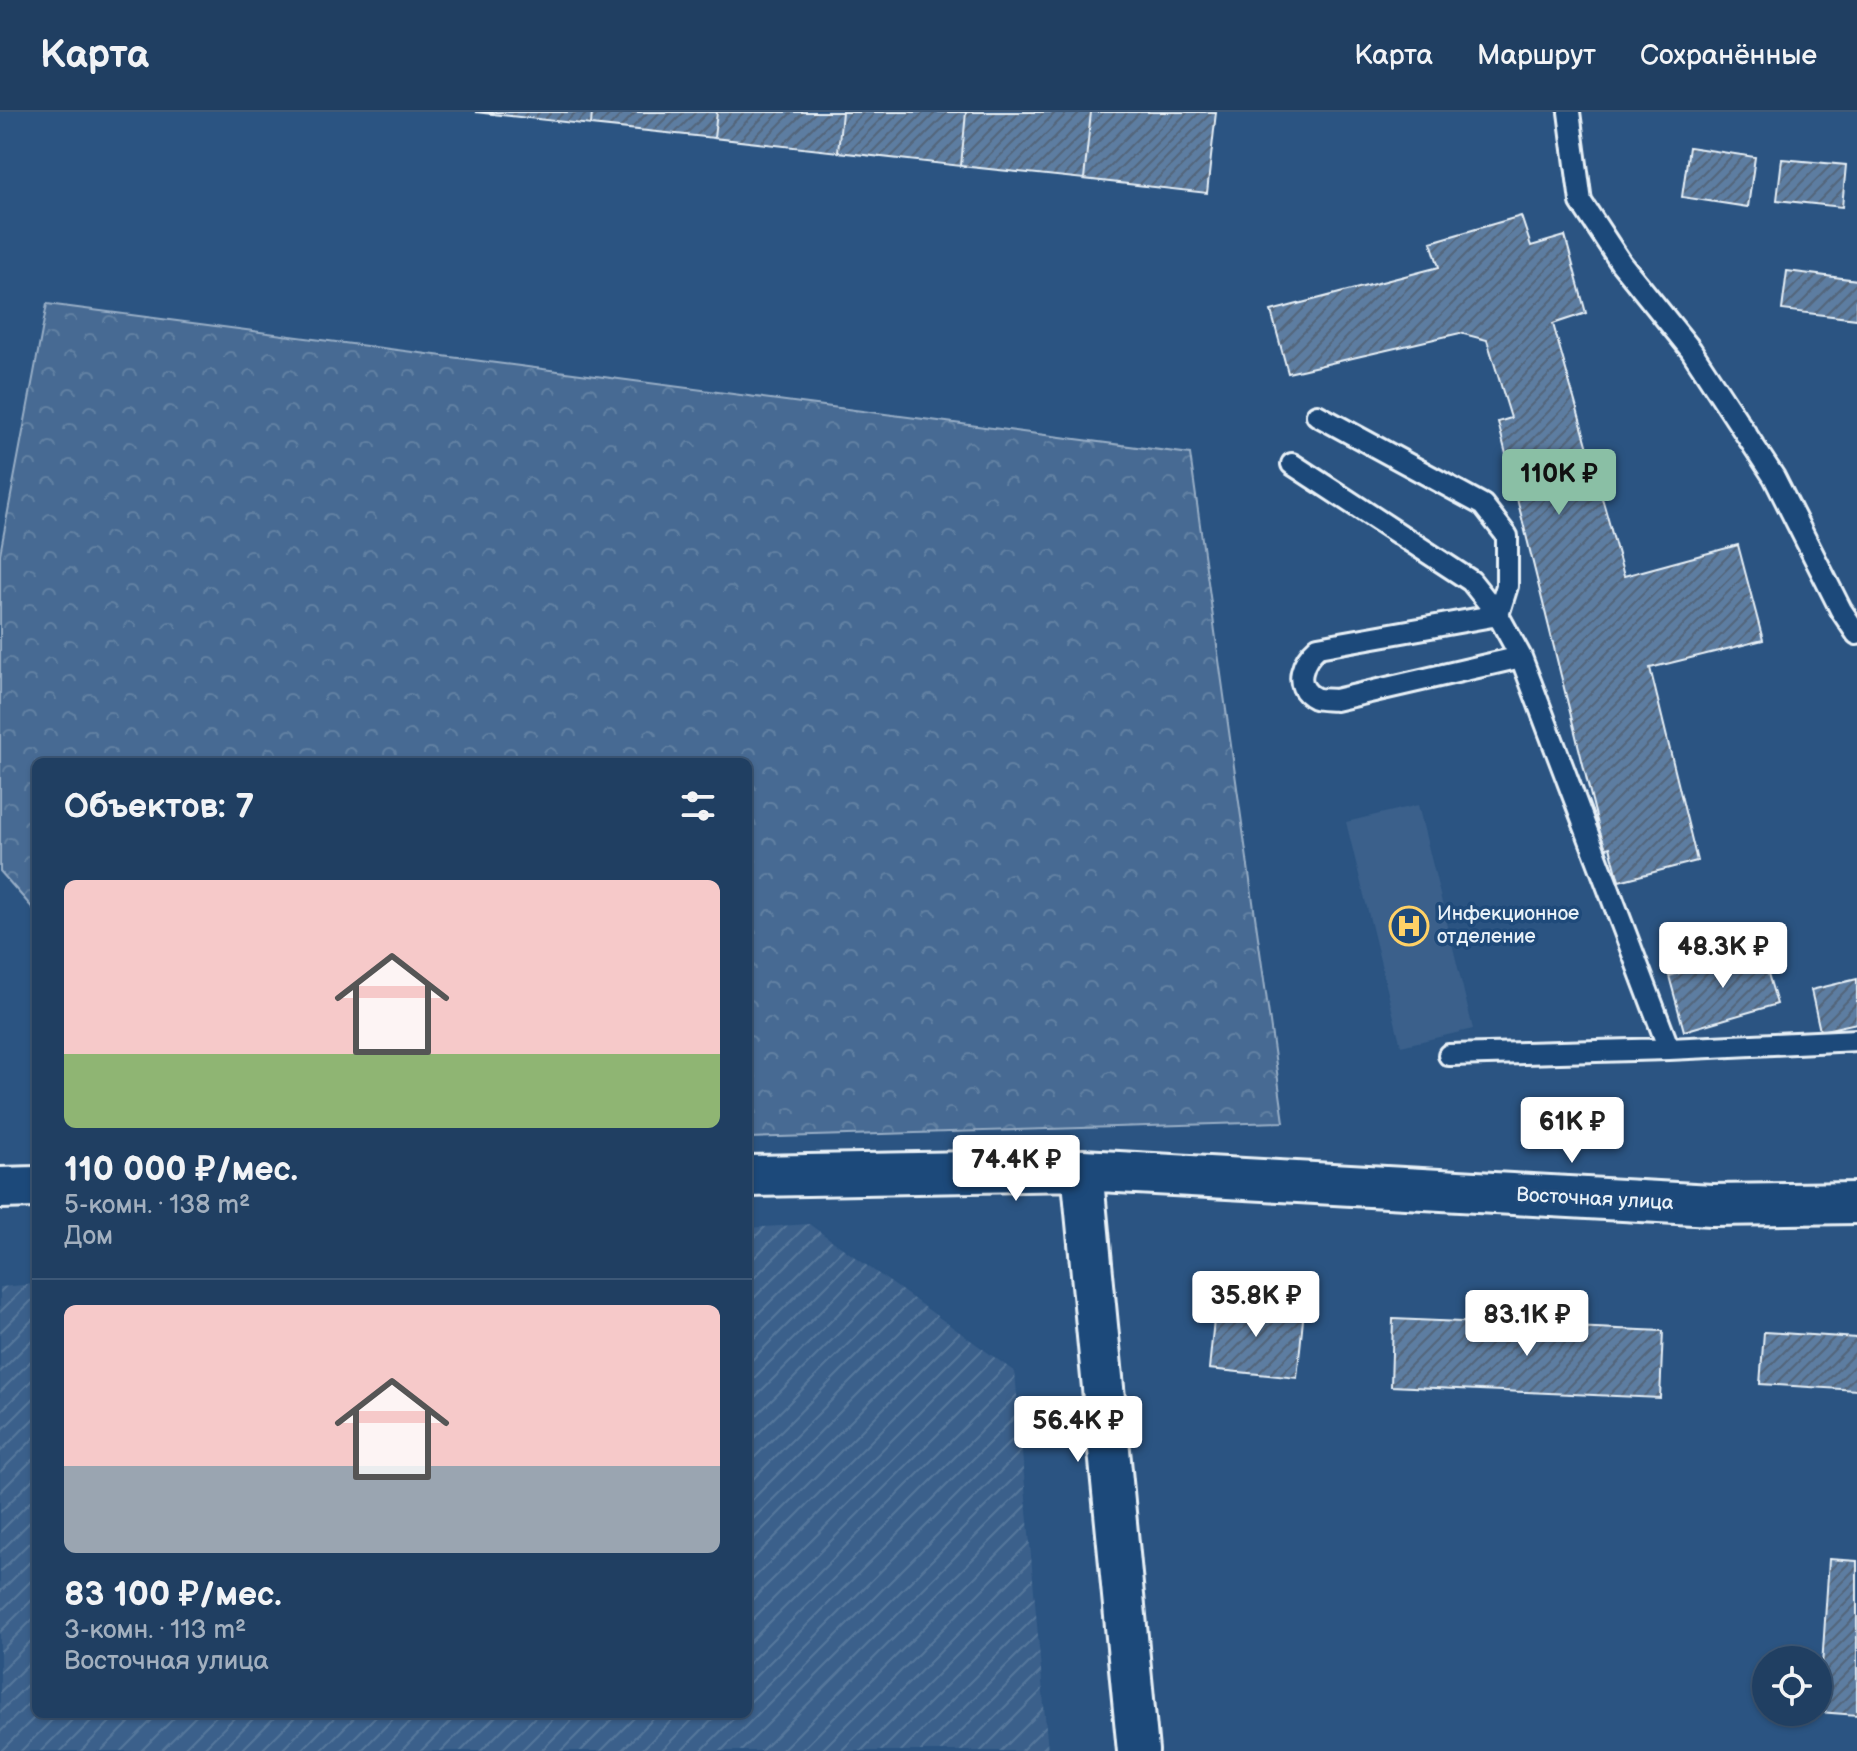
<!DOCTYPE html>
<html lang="ru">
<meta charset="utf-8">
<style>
:root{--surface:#203f62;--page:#2d4a6b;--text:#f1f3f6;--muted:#a2afbe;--line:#3d5877;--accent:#8abfa5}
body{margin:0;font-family:"Balsamiq Sans",sans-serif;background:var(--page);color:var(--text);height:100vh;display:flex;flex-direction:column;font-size:30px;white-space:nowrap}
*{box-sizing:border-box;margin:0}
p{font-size:26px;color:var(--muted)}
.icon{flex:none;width:44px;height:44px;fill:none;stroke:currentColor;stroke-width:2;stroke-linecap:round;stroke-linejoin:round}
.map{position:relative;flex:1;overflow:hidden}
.sheet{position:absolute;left:32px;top:646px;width:720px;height:960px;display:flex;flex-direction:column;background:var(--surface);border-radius:12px;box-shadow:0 2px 6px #0004,0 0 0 2px var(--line)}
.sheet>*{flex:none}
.fabs{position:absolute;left:1752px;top:1534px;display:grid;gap:16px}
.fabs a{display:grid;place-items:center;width:80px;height:80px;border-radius:50%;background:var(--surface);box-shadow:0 2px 6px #0004,0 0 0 2px var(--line);font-size:40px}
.price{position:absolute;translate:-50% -68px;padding:0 18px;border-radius:8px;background:#fff;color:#222;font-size:26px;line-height:52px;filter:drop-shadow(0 2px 4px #0008)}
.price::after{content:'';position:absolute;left:50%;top:48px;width:24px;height:18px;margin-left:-12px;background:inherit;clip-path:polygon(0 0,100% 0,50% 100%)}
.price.on{background:var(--accent);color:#111}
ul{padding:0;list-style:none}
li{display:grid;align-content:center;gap:16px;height:424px;padding:0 32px}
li+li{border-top:2px solid var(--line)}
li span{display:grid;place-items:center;height:248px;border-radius:12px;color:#555}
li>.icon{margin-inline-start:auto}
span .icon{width:144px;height:144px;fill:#fffc;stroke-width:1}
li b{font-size:34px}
h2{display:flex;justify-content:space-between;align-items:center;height:96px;padding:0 32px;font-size:34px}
header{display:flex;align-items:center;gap:48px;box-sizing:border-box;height:112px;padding:0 40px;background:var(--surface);border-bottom:2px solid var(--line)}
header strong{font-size:38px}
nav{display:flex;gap:44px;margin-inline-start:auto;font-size:28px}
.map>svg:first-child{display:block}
.built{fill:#3a608b}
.industrial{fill:url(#industrial-furrows)}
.forest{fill:url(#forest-crowns);stroke:#98aec6;stroke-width:2}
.building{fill:url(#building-hatch);stroke:#e8f1f8;stroke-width:2}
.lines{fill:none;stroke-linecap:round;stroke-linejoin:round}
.lane-casing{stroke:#e8f1f8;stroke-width:26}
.street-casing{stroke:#e8f1f8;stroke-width:46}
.lane{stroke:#1f4a7a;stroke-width:20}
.street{stroke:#1f4a7a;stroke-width:40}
.labels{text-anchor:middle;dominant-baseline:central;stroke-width:7;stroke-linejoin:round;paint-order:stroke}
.poi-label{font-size:20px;fill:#e8f1f8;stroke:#1f4a7a;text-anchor:start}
.street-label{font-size:20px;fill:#e8f1f8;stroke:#1f4a7a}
</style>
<header>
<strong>Карта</strong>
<nav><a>Карта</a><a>Маршрут</a><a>Сохранённые</a></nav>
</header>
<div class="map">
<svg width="1857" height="1639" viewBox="0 0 1857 1639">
<defs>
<pattern id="industrial-furrows" width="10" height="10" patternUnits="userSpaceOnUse" patternTransform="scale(2)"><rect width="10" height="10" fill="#3a608b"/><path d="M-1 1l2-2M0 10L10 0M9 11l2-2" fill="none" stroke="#56779c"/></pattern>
<pattern id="forest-crowns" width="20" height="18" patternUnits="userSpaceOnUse" patternTransform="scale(2)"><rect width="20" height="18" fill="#476b93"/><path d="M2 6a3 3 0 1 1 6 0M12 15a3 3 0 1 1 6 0" fill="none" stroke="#6281a3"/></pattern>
<pattern id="building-hatch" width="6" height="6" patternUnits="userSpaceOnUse" patternTransform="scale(2)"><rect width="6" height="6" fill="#5d7da1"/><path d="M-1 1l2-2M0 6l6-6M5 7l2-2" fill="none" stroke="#53657a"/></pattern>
</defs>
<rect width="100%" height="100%" fill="#2b5482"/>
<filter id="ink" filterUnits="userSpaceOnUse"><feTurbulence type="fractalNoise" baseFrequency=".0125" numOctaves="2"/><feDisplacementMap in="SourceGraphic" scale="16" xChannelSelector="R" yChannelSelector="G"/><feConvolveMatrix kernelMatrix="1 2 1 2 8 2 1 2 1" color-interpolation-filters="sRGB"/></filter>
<g filter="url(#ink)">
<path class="built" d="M1418,693L1473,917L1401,934L1346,710Z"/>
<path class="industrial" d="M809,1112L1015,1260L1048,1639H0V1175L36,1172V1602H748V1116Z"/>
<path class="forest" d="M47,192L1190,342L1284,1010L748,1026V650H36V800L0,759V442Z"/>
<path class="building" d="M475,0H592L591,13Z
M592,0H717L714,26L591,13Z
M717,0H842L838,40L714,26Z
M842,0H966L961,54L838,40Z
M966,0H1091L1084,67L961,54Z
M1091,0H1216L1207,81L1084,67Z
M1689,35L1755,45L1748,95L1682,85Z
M1782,47L1846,53L1842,95L1777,88Z
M1521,104L1531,134L1565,124L1586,201L1553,212L1624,464L1738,433L1763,528L1650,556L1697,749L1619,769L1610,735L1604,737L1498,310L1511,306L1487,228L1460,221L1288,261L1271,199L1439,155L1431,130Z
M1787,159L1857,168V207L1782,198Z
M1761,838L1777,892L1684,919L1669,864Z
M1857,867V911L1820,919L1811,878Z
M1216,1188L1304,1198L1297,1266L1209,1257Z
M1393,1207L1663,1219L1660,1286L1391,1274Z
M1764,1220L1857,1226V1278L1760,1272Z
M1829,1447L1857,1449V1603L1819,1600Z"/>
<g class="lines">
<g class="lane-casing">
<path id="lane" d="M1569,0L1581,90L1621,151L1691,238L1774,365L1841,498L1857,522
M1317,303L1483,393L1507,424V474L1498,503L1318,535C1304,547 1290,574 1315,586C1320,588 1329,587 1335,588L1521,545
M1292,352L1471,469L1498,503L1521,545L1669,937L1857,928
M1449,943L1669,937"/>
</g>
<g class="street-casing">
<path id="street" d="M1082,1058L1138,1639
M748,1064L1082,1058L1712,1093L1857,1091
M0,1076L36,1075"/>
</g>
<use href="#lane" class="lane"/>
<use href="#street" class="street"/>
</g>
</g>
<defs>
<g id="hospital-ring" transform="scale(2)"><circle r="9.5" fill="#1f4a7a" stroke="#ffd166" stroke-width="1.5"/><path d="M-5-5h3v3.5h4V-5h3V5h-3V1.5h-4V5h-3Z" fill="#ffd166"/></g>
</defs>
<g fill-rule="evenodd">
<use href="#hospital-ring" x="1409" y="814"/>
</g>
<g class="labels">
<g class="poi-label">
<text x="1437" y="802">Инфекционное<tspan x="1437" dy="23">отделение</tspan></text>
</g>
<g class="street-label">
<text transform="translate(1595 1087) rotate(3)">Восточная улица</text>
</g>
</g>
</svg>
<div class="fabs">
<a><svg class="icon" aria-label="locate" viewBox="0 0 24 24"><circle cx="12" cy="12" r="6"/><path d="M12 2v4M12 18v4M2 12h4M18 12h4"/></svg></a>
</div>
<b class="price on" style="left:1559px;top:405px">110K ₽</b>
<b class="price" style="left:1723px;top:878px">48.3K ₽</b>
<b class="price" style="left:1572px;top:1053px">61K ₽</b>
<b class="price" style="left:1016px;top:1091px">74.4K ₽</b>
<b class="price" style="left:1256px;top:1227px">35.8K ₽</b>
<b class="price" style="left:1527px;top:1246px">83.1K ₽</b>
<b class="price" style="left:1078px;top:1352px">56.4K ₽</b>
<section class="sheet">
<h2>Объектов: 7<svg class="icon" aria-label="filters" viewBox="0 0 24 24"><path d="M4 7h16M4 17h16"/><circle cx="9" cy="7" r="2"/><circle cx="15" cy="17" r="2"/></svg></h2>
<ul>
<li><span style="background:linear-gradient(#f6c9c9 70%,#8fb573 0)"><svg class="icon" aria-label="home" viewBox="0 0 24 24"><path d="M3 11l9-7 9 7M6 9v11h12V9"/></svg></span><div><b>110 000 ₽/мес.</b><p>5-комн. · 138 m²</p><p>Дом</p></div></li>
<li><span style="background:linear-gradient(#f6c9c9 65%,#9aa5b1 0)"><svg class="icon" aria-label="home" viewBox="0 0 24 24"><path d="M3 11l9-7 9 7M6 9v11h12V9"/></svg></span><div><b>83 100 ₽/мес.</b><p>3-комн. · 113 m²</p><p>Восточная улица</p></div></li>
</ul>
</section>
</div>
